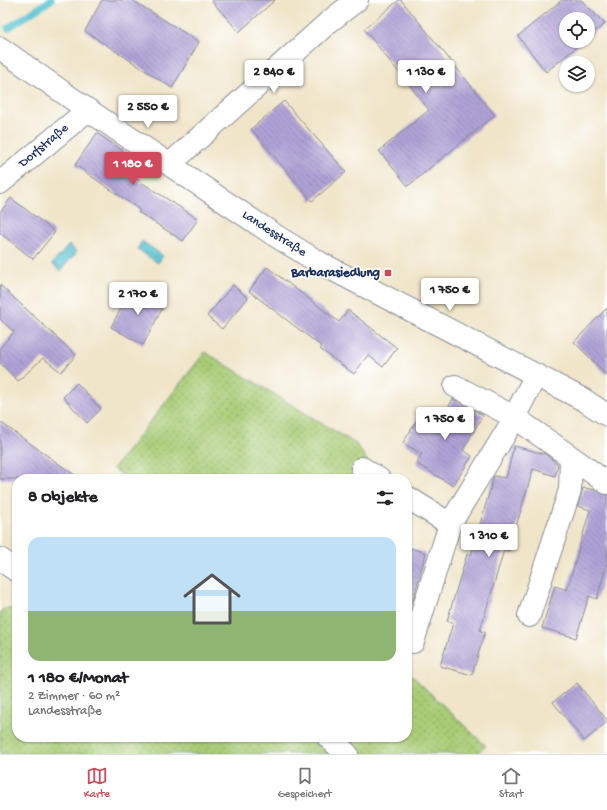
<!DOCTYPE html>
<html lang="de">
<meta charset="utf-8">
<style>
:root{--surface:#fff;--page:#f2f2f2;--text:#202124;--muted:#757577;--line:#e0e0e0;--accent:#d1495b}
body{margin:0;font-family:"Gochi Hand",sans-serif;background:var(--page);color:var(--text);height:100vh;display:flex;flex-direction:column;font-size:15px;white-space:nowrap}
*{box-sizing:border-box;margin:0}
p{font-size:13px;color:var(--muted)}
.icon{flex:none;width:22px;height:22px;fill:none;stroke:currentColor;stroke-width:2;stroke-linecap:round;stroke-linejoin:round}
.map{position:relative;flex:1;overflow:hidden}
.side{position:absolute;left:12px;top:474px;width:400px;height:268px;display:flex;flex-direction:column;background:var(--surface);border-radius:16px;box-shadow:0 1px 3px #0004}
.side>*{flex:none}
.tools{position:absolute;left:559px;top:12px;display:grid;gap:8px}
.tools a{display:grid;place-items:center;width:36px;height:36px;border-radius:50%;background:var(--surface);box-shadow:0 1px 3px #0004;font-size:20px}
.price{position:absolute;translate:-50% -34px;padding:0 9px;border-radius:4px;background:#fff;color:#222;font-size:13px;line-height:26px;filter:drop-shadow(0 1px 2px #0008)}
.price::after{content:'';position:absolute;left:50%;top:24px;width:12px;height:9px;margin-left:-6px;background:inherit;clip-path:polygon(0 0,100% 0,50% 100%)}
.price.selected{background:var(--accent);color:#fff}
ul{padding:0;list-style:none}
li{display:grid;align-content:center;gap:8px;height:212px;padding:0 16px}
li span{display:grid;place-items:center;height:124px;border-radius:12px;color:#555}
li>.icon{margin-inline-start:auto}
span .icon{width:72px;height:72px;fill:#fffc;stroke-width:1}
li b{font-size:17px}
h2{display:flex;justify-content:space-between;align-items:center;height:48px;padding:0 16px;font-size:17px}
.tab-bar{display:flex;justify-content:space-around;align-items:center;height:56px;border-top:1px solid var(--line);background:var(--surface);font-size:11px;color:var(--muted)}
.tab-bar a{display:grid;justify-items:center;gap:2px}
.tab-bar .selected{color:var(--accent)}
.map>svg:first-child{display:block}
.grass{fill:url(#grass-dots);stroke:#627e6a}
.water{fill:url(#water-waves);stroke:#3a7a98}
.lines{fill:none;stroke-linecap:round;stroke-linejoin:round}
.stream{stroke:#58c4d1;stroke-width:7}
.building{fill:url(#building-back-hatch)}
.minor-casing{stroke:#868a94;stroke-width:24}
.major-casing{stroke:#868a94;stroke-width:24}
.minor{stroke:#fff;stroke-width:22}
.major{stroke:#fff;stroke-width:22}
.poi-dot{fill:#d1495b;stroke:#fff;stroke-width:1.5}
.labels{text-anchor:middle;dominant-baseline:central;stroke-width:3.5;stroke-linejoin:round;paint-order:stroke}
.street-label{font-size:13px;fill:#1b2f5e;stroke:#fff}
.poi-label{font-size:13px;font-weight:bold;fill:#1b2f5e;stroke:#fff;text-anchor:end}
</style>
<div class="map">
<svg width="607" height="754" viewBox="0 0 607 754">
<defs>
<pattern id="grass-dots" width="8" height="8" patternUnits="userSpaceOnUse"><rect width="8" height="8" fill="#a9cc76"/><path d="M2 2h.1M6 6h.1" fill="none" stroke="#89a664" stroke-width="1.8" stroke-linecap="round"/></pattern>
<pattern id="water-waves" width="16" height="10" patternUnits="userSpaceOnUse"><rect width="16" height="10" fill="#58c4d1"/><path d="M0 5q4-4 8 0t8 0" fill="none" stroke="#48a0ad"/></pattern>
<pattern id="building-back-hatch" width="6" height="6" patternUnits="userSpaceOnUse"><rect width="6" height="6" fill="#b0a2d6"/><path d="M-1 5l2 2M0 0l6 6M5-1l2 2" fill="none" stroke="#8e84b1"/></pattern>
</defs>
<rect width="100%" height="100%" fill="#fff"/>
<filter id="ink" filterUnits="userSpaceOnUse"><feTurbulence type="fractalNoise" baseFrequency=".025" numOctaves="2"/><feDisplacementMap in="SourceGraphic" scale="8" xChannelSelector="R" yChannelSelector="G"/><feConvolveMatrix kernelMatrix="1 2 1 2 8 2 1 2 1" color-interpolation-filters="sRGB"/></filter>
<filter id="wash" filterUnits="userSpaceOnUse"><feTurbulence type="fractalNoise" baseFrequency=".012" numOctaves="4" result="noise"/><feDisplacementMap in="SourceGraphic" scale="16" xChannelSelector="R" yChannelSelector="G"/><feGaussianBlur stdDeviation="0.9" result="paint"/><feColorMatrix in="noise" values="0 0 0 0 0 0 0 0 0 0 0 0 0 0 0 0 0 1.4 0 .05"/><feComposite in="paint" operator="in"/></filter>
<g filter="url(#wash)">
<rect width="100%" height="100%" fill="#f0e5c9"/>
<path class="grass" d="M205,352L356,444L380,479H128L113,469Z
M4,609H17V737H407V671L486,746L476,754H0V612Z"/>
<path class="water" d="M142,241L163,256L158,263L137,249Z
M69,245L77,252L60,271L52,264Z"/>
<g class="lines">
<path class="stream" d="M8,28L51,0"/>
</g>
<g id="blocks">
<path class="building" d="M102,0H132L199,42L172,88L85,31Z
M211,0H275L239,32Z
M399,0H401L495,115L408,186L379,151L429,110L364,29Z
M562,0H581L605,24L588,37V19H566V41H584L546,72L518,36Z
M284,101L346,172L312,201L251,129Z
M97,133L139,162L130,175L198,219L183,241L138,212L140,210L75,165Z
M11,198L55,232L33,259L0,233V212Z
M267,267L339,322L348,310L397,348L383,367L368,355L354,374L320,349L322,347L249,291Z
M0,285L76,355L61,372L43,358L18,381L0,363V348L14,332L0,319Z
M233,285L248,298L222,329L207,316Z
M132,288L164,305L143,345L111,327Z
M607,308V375L574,342Z
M77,383L101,409L87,423L63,397Z
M453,399L483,415L463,450L472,456L453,486L416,463L422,454L403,443L420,415L437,426Z
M0,422L80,479H0Z
M514,446L545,454L558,464L555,476L533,469L509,551L504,550L480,631L485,632L472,675L440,666L453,623L447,621L467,554L471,555L494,476L506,478Z
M583,488L596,490L607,495V563L597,599L589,596L576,638L542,628L555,586L567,590L590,510L578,506Z
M407,547L426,553L412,603L407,602Z
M577,683L607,720V722L584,741L553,702Z"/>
</g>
</g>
<g filter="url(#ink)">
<use href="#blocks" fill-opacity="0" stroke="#868a94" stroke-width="1"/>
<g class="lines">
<g class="minor-casing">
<path id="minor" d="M170,164L330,21L357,0
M0,183L88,110
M455,386L514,417L571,457L570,490L529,616
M571,457L607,483
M362,468L379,479
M407,497L450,524
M0,559L17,571
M413,642L450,524L508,429L536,375
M328,737L347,754"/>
</g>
<g class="major-casing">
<path id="major" d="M0,48L88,110L276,236L320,263L584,400L607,415"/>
</g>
<use href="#minor" class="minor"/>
<use href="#major" class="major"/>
</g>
</g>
<rect class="poi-dot" x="384" y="269" width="8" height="8" rx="2"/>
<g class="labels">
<g class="street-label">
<text transform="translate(44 146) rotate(-40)">Dorfstraße</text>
<text transform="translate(274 234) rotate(33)">Landesstraße</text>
</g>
<g class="poi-label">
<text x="380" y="273">Barbarasiedlung</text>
</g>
</g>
</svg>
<div class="tools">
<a><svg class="icon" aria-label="locate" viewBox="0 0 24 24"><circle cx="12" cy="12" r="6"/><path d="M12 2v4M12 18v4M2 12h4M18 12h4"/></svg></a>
<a><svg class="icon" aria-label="layers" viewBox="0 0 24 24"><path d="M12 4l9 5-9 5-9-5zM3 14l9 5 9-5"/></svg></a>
</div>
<b class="price" style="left:274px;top:94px">2 840 €</b>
<b class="price" style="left:426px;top:94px">1 130 €</b>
<b class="price" style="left:148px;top:129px">2 550 €</b>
<b class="price selected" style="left:133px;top:186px">1 180 €</b>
<b class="price" style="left:450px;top:312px">1 750 €</b>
<b class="price" style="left:138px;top:316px">2 170 €</b>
<b class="price" style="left:445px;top:441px">1 750 €</b>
<b class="price" style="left:489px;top:558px">1 310 €</b>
<section class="side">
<h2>8 Objekte<svg class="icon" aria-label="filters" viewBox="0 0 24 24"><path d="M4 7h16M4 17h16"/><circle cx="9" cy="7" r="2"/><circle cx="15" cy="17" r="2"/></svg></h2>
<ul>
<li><span style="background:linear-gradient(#bfe0f5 60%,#8fb573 0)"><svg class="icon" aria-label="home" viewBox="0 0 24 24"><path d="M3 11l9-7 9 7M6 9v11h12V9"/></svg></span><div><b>1 180 €/Monat</b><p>2 Zimmer · 60 m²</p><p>Landesstraße</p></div></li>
</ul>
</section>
</div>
<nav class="tab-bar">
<a class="selected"><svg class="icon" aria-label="map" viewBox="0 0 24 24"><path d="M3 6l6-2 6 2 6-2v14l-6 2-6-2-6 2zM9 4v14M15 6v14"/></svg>Karte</a>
<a><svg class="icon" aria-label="saved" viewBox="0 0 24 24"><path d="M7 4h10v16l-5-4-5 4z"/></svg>Gespeichert</a>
<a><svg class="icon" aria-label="home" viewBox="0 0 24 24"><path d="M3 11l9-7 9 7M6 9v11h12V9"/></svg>Start</a>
</nav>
